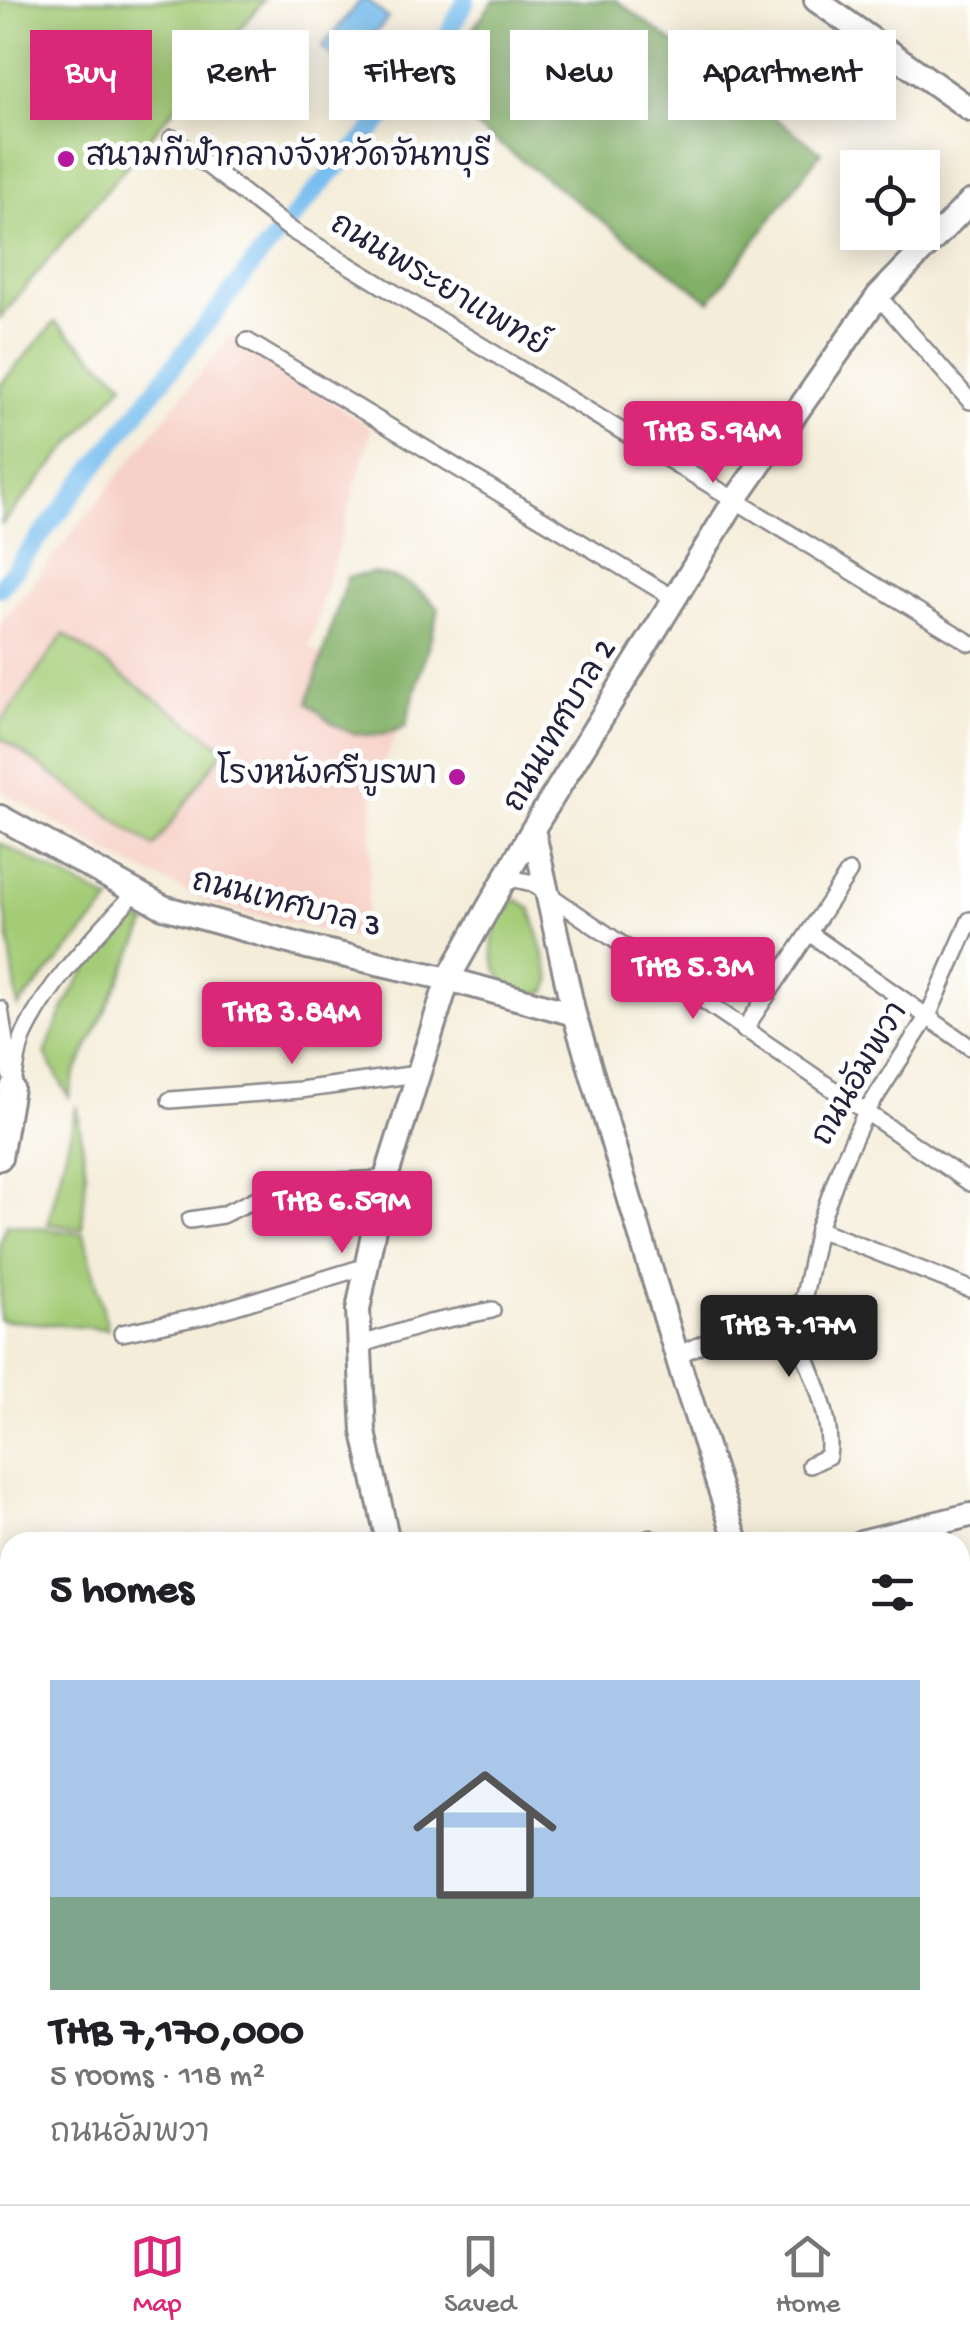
<!DOCTYPE html>
<meta charset="utf-8">
<style>
:root{--surface:#fff;--page:#f6f6f6;--text:#202124;--muted:#757577;--line:#e0e0e0;--accent:#db2777}
body{margin:0;font-family:"Gochi Hand","Playpen Sans Thai",sans-serif;background:var(--page);color:var(--text);height:100vh;display:flex;flex-direction:column;font-size:38px;white-space:nowrap}
*{box-sizing:border-box;margin:0}
p{font-size:32px;color:var(--muted)}
.icon{flex:none;width:55px;height:55px;fill:none;stroke:currentColor;stroke-width:2;stroke-linecap:round;stroke-linejoin:round}
.map{position:relative;flex:1;overflow:hidden}
.side{position:absolute;left:0px;top:1532px;width:970px;height:672px;display:flex;flex-direction:column;background:var(--surface);border-radius:30px 30px 0 0;box-shadow:0 5px 25px #0003}
.side>*{flex:none}
.top-card{position:absolute;left:30px;top:30px;width:910px;height:90px;display:flex;gap:20px}
.controls{position:absolute;left:840px;top:150px;display:grid;gap:20px}
.controls a{display:grid;place-items:center;width:100px;height:100px;border-radius:0px;background:var(--surface);box-shadow:0 5px 25px #0003;font-size:50px}
.price{position:absolute;translate:-50% -85px;padding:0 22px;border-radius:10px;background:var(--accent);color:#fff;font-size:32px;line-height:65px;filter:drop-shadow(0 2px 5px #0008)}
.price::after{content:'';position:absolute;left:50%;top:60px;width:30px;height:22px;margin-left:-15px;background:inherit;clip-path:polygon(0 0,100% 0,50% 100%)}
.price.on{background:#222;color:#fff}
ul{padding:0;list-style:none}
li{display:grid;align-content:center;gap:20px;height:530px;padding:0 50px}
li span{display:grid;place-items:center;height:310px;border-radius:0px;color:#555}
li>.icon{margin-inline-start:auto}
span .icon{width:180px;height:180px;fill:#fffc;stroke-width:1}
li b{font-size:42px}
h2{display:flex;justify-content:space-between;align-items:center;height:120px;padding:0 50px;font-size:42px}
.chip{padding:0 35px;border-radius:0px;background:var(--surface);box-shadow:0 5px 25px #0003;font-size:35px;line-height:90px}
.chip.on{background:var(--accent);color:#fff}
.tabs{display:flex;justify-content:space-around;align-items:center;height:140px;border-top:2px solid var(--line);background:var(--surface);font-size:28px;color:var(--muted)}
.tabs a{display:grid;justify-items:center;gap:5px}
.tabs .on{color:var(--accent)}
.map>svg:first-child{display:block}
.built{fill:#f7d1c7}
.green{fill:#a4cc77;stroke:#637759;stroke-width:2.5}
.forest{fill:#83b068;stroke:#526952;stroke-width:2.5}
.water{fill:#78beef;stroke:#4d7095;stroke-width:2.5}
.lines{fill:none;stroke-linecap:round;stroke-linejoin:round}
.canal{stroke:#78beef;stroke-width:18}
.street-casing{stroke:#8b888a;stroke-width:20}
.secondary-casing{stroke:#8b888a;stroke-width:28}
.street{stroke:#fff;stroke-width:15}
.secondary{stroke:#fff;stroke-width:22}
.poi-dot{fill:#b5179e;stroke:#fff;stroke-width:4}
.labels{text-anchor:middle;dominant-baseline:central;stroke-width:10;stroke-linejoin:round;paint-order:stroke}
.poi-label{font-size:32px;fill:#22223b;stroke:#fff;text-anchor:start}
.street-label{font-size:32px;fill:#22223b;stroke:#fff}
</style>
<div class="map">
<svg width="970" height="2204" viewBox="0 0 970 2204">
<rect width="100%" height="100%" fill="#fff"/>
<filter id="ink" filterUnits="userSpaceOnUse"><feTurbulence type="fractalNoise" baseFrequency=".01" numOctaves="2"/><feDisplacementMap in="SourceGraphic" scale="20" xChannelSelector="R" yChannelSelector="G"/><feConvolveMatrix kernelMatrix="1 2 1 2 8 2 1 2 1" color-interpolation-filters="sRGB"/></filter>
<filter id="wash" filterUnits="userSpaceOnUse"><feTurbulence type="fractalNoise" baseFrequency=".0048" numOctaves="4" result="noise"/><feDisplacementMap in="SourceGraphic" scale="40" xChannelSelector="R" yChannelSelector="G"/><feGaussianBlur stdDeviation="2.25" result="paint"/><feColorMatrix in="noise" values="0 0 0 0 0 0 0 0 0 0 0 0 0 0 0 0 0 1.4 0 .05"/><feComposite in="paint" operator="in"/></filter>
<g filter="url(#wash)">
<rect width="100%" height="100%" fill="#f4edd9"/>
<path class="built" d="M231,335L372,429L309,647L407,710L375,785L365,940L217,906L108,854L0,789V624Z"/>
<path class="green" d="M0,0H264L0,318Z
M55,322L124,383L2,524L0,385Z
M64,634L225,748L154,847L0,737V724Z
M0,843L111,901L18,1007L0,871Z
M518,900L531,909L551,980L547,991C491,1007 478,938 509,903Z
M135,918L147,923L74,1076L69,1097L45,1054C66,996 87,959 135,918Z
M77,1106L86,1173L82,1229L48,1224Z
M7,1224L84,1234L108,1329L0,1320V1243Z
M960,1987C970,2011 970,2039 960,2062Z"/>
<path class="forest" d="M494,0H616L821,152L710,301L427,90Z
M373,573C402,578 419,587 439,609L405,727C363,744 339,734 308,702L347,577Z"/>
<path class="water" d="M361,0H367L388,18L346,68L322,47Z
M960,2127L970,2129V2204H659L664,2195H960Z"/>
<g class="lines">
<path class="canal" d="M0,588L254,263L318,188L405,95L438,53L466,0"/>
</g>
</g>
<g filter="url(#ink)">
<g class="lines">
<g class="street-casing">
<path id="street" d="M172,138L291,230L970,643
M878,296L970,401
M247,341L675,599
M501,885L515,879L532,883L970,1183
M809,933L970,1047
M0,1009L10,1074
M744,1030L849,872
M12,1088C16,1071 17,1050 24,1035C49,982 95,936 134,894
M170,1100L300,1090L417,1074
M190,1220L222,1215L273,1191L313,1182L385,1179
M818,1229L970,1289
M785,1310C802,1349 835,1414 828,1456L810,1465
M122,1333L203,1316L367,1266
M359,1345L429,1323L492,1310
M677,1355L803,1301L818,1229L840,1168L866,1112L928,1016L970,920
M650,1538L652,1542
M0,1622L10,1670
M960,1904L970,1895
M0,2195L10,2174
M325,2204L328,2196"/>
</g>
<g class="secondary-casing">
<path id="secondary" d="M816,0L970,109
M0,817L163,907L307,947L448,979L574,1014
M533,829L574,1014L682,1373L737,1542
M0,1158L12,1088
M388,1542L364,1432L358,1310L380,1197L448,979L533,829L735,500L878,296L970,202
M861,1542L970,1515
M0,1786H10
M960,1870L970,1881
M456,2204L460,2195"/>
</g>
<use href="#street" class="street"/>
<use href="#secondary" class="secondary"/>
</g>
</g>
<g class="poi-dot">
<circle cx="66" cy="159" r="10"/>
<circle cx="457" cy="777" r="10"/>
</g>
<g class="labels">
<g class="poi-label">
<text x="86" y="159">สนามกีฬากลางจังหวัดจันทบุรี</text>
<text x="437" y="777" text-anchor="end">โรงหนังศรีบูรพา</text>
</g>
<g class="street-label">
<text transform="translate(438 287) rotate(31)">ถนนพระยาแพทย์</text>
<text transform="translate(562 727) rotate(-60)">ถนนเทศบาล 2</text>
<text transform="translate(286 906) rotate(14)">ถนนเทศบาล 3</text>
<text transform="translate(862 1075) rotate(-60)">ถนนอัมพวา</text>
</g>
</g>
</svg>
<div class="controls">
<a><svg class="icon" aria-label="locate" viewBox="0 0 24 24"><circle cx="12" cy="12" r="6"/><path d="M12 2v4M12 18v4M2 12h4M18 12h4"/></svg></a>
</div>
<b class="price" style="left:713px;top:486px">THB 5.94M</b>
<b class="price" style="left:693px;top:1022px">THB 5.3M</b>
<b class="price" style="left:292px;top:1067px">THB 3.84M</b>
<b class="price" style="left:342px;top:1256px">THB 6.59M</b>
<b class="price on" style="left:789px;top:1380px">THB 7.17M</b>
<div class="top-card">
<a class="chip on">Buy</a>
<a class="chip">Rent</a>
<a class="chip">Filters</a>
<a class="chip">New</a>
<a class="chip">Apartment</a>
</div>
<section class="side">
<h2>5 homes<svg class="icon" aria-label="filters" viewBox="0 0 24 24"><path d="M4 7h16M4 17h16"/><circle cx="9" cy="7" r="2"/><circle cx="15" cy="17" r="2"/></svg></h2>
<ul>
<li><span style="background:linear-gradient(#a9c7e8 70%,#7fa58c 0)"><svg class="icon" aria-label="home" viewBox="0 0 24 24"><path d="M3 11l9-7 9 7M6 9v11h12V9"/></svg></span><div><b>THB 7,170,000</b><p>5 rooms · 118 m²</p><p>ถนนอัมพวา</p></div></li>
</ul>
</section>
</div>
<nav class="tabs">
<a class="on"><svg class="icon" aria-label="map" viewBox="0 0 24 24"><path d="M3 6l6-2 6 2 6-2v14l-6 2-6-2-6 2zM9 4v14M15 6v14"/></svg>Map</a>
<a><svg class="icon" aria-label="saved" viewBox="0 0 24 24"><path d="M7 4h10v16l-5-4-5 4z"/></svg>Saved</a>
<a><svg class="icon" aria-label="home" viewBox="0 0 24 24"><path d="M3 11l9-7 9 7M6 9v11h12V9"/></svg>Home</a>
</nav>
